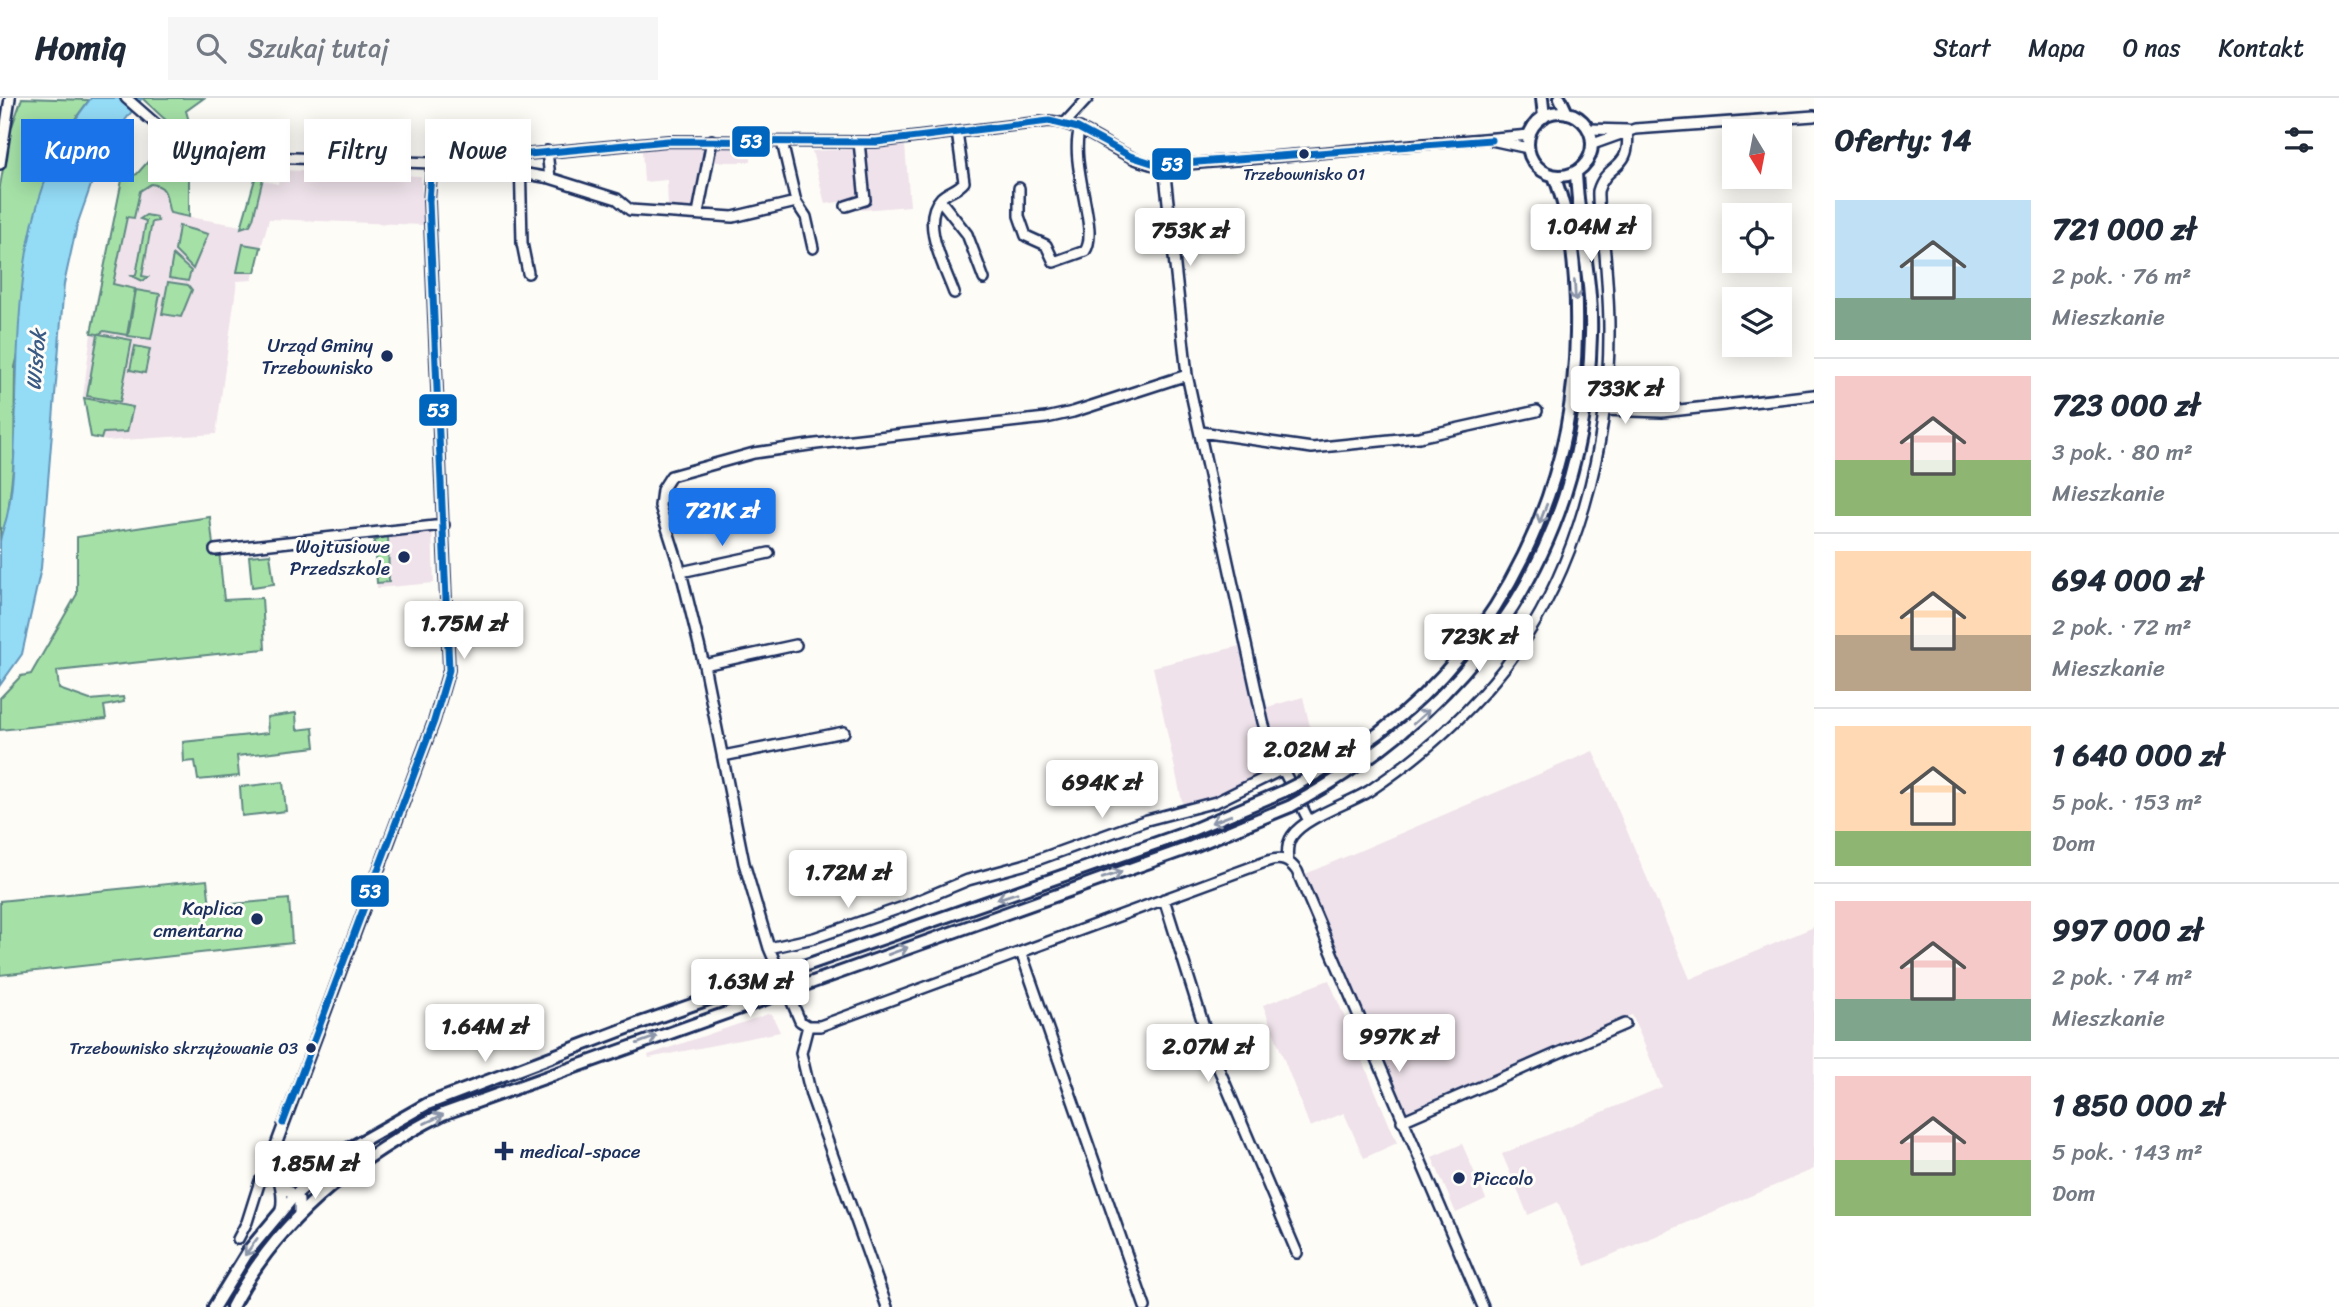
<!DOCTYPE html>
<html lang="pl">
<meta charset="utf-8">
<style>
:root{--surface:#fff;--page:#f6f6f7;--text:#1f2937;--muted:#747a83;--line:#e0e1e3;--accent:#1a73e8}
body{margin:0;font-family:Sriracha,sans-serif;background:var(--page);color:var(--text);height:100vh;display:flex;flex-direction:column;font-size:26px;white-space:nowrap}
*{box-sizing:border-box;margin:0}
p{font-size:23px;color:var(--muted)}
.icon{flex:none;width:38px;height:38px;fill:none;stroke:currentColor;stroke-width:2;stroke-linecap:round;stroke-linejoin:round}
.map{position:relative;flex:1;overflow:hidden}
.side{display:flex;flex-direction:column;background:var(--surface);width:525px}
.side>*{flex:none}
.guide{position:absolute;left:21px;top:21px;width:665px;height:63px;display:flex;gap:14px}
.needle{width:46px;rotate:170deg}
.controls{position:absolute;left:1722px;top:21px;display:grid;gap:14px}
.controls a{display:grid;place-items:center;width:70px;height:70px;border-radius:0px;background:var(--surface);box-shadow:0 4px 18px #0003;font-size:35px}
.price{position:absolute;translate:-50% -60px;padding:0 16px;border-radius:7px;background:#fff;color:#222;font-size:23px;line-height:46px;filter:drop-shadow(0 2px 4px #0008)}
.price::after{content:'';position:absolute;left:50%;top:42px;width:21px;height:16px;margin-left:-10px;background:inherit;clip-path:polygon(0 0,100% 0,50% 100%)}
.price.on{background:var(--accent);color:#fff}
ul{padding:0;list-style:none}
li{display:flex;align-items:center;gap:21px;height:175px;padding:0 21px}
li+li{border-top:2px solid var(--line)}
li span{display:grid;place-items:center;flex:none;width:196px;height:140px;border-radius:0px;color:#555}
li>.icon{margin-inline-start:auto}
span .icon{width:84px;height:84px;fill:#fffc;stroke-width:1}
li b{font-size:30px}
h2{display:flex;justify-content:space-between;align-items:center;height:84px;padding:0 21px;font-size:30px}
.tag{padding:0 24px;border-radius:0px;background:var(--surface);box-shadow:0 4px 18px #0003;font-size:24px;line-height:63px}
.tag.on{background:var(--accent);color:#fff}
header{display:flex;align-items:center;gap:42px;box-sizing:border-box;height:98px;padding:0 35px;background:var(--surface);border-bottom:2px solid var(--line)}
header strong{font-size:33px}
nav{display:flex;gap:38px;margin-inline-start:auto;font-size:24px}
.search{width:490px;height:63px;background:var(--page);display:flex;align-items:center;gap:18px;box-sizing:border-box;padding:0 24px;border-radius:0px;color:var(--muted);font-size:26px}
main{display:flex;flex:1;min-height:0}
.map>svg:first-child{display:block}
.built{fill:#efe2ea}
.green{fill:#a5e1a7;stroke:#608882;stroke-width:2}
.water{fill:#94dbf6;stroke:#6496b9;stroke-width:2}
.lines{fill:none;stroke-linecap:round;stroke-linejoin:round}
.minor-casing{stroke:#1b2f5e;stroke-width:14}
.major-casing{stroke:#1b2f5e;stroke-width:16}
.minor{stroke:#fdfcf7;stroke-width:9}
.major{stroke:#fdfcf7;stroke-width:10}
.major-bridge-casing{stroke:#1b2f5e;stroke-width:16;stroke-linecap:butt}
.major-bridge{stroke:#fdfcf7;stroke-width:10}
.bus-1-casing{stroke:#fdfcf7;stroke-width:12}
.bus-1{stroke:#0065bd;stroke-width:7}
.oneway{stroke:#8c96aa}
.bus-dot{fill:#1b2f5e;stroke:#fdfcf7;stroke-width:2.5}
.labels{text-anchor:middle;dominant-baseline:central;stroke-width:6;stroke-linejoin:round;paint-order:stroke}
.bus-label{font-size:17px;fill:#1b2f5e;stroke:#fdfcf7}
.poi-label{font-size:19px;fill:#1b2f5e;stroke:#fdfcf7;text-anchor:end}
.water-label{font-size:21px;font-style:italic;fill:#395a84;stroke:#fdfcf7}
.line-badge{stroke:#fdfcf7;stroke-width:2.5}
.badge-label{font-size:19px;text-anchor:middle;font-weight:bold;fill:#fff}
</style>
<header>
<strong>Homiq</strong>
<div class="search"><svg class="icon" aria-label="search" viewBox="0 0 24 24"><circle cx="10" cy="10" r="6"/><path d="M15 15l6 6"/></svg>Szukaj tutaj</div>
<nav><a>Start</a><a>Mapa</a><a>O nas</a><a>Kontakt</a></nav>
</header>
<main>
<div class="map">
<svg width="1814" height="1209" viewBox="0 0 1814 1209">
<rect width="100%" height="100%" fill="#fdfcf7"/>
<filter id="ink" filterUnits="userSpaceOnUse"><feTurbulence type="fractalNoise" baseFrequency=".0143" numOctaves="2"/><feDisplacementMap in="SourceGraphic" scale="14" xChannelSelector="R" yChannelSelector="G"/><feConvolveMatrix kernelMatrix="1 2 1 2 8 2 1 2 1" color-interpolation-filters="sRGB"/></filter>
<g filter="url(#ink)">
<path class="built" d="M905,48L910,108L862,112L861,101L825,106L812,53Z
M161,49L189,64V119L242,128L255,81L278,86L281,72L421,78L423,127L269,121L252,182L237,183L216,336L107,343L90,339L83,299L94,212L122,82L137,76Z
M676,49L751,50V64H707L699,103L692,109L668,111L667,82L644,84L642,52Z
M432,431L434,485L377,490L374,443L382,437Z
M1240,548L1253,613L1303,599L1317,658L1266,673L1235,693L1213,701L1183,708L1153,569Z
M1593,653L1690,881L1814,829V1071L1585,1168L1558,1104L1528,1117L1502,1056L1662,989L1632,917L1404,1014L1303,777Z
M1329,882L1397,1045L1364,1060L1344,1015L1310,1029L1263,907Z
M771,915L780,934L649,960L648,957Z
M1462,1046L1486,1101L1456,1115L1432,1059Z"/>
<path class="green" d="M22,0L89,2L75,21L15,269L14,361L8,416L0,443V88L9,37Z
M142,0H204L186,13L191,30L210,40L230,44L233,52C189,49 173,29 142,0Z
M152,59L189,76V119L170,115C165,102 170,88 151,86L140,93L134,120L127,119L113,186L135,191L127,237L104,233L99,236L132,242L120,304L87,298L98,236L91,235L122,82L137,76Z
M261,75L264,76L253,121L250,127L241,130L255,81Z
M146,117L156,119L158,123L152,124L142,178L148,179L143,183L130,177H136L146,123L140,121Z
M179,128L208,136L193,171L175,153Z
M243,146L261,149L255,174H237Z
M173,157L191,173L188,183L169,180Z
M168,184L188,187L192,192L181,219L162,216Z
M136,192L160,196L151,241L128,238Z
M135,248L150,251L145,275L130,272Z
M84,300L133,309L127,334L103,335L101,341L91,339Z
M210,419L213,447L219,453L224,502L262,500L265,551L57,573L59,591L90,602L123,599L124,604L104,608L106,621L0,632V600L21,578L31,576L77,496V439Z
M388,437L389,484L377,485L374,443Z
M270,456L274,486L252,489L249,458Z
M296,615L297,632L313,630L315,649L237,658L239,678L198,682L195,663L184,664L183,644L268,635L267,619Z
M283,684L286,713L242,718L240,689Z
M207,782L210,808L289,801L292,845L0,877V803Z"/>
<path class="water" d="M91,0H142L104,50L77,127L64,186L41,470L22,556L0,587C0,541 0,489 0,444C1,435 5,427 7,418C11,400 13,379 14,361C20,238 9,103 91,0Z"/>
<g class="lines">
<g class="minor-casing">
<path id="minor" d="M126,0L182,49L209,57L432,65L668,43L876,44L1049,23C1092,26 1122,66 1164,68L1530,37
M1065,25L1088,0
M1589,31L1627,32
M1491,42L1528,50
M1593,46L1635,31L1814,18
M547,53L550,80
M520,56L522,145L528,175
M0,66L10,0
M1164,68L1187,277L1263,624L1269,644L1309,723
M521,75L550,80L617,101L630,112L733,119L796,104L782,44
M1019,90V118L1026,138L1046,147L1054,164L1085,153C1100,133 1068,65 1080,30
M940,102L967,136L984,181
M796,104L806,119L813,150
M846,108L865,102L859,44
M698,115L712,42
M954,195C945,170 919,123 941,100C948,93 958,92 964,84L957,34
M1187,277L1073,314L1046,320L816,346L754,355L671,378L662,392L660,408L681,474L704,567L744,765L769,850L800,923L808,928H820L1268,763C1281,759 1289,762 1297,773L1483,1209
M1604,312L1662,314L1814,297
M1201,334L1312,350L1419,339L1537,313
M215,452L444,427
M681,474L769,455
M704,567L796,547
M723,658L844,634
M1288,764C1287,756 1287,745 1292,738C1305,719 1348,706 1369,693C1421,658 1466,619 1505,569C1577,475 1610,347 1609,230C1609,205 1607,181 1605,156C1603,135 1597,114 1598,93C1607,63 1632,74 1627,32
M1164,801L1213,957L1297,1155
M769,850L814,840L903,809L968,782L1023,767L1147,722L1216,704L1283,671
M1021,854L1145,1209
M808,928L801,955L811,997L887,1209
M1402,1023L1625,926
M281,1086L299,1102V1116
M281,1112C286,1089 271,1070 276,1047L434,623L449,572L429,103L432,65
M238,1141L247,1124L260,1083L275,1075"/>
</g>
<g class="major-casing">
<path id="major" d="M1542,0L1544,19
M1560,0L1567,15
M1528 46a32 32 0 1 1 64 0a32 32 0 1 1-64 0Z
M1298,686C1326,670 1353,654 1379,635C1504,540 1574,390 1576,235C1577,183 1573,126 1554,78
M1305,700C1483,599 1586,444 1591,237C1593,182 1578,129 1576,74
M214,1209L249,1152L295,1097L348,1051L427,1006L643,924L1185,735L1284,693
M232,1209C278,1120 355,1060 443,1016L1189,750L1291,708"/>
</g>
<use href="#minor" class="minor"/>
<use href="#major" class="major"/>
<g class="major-bridge-casing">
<path id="major-bridge" d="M1284,693L1298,686
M1291,708L1305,700"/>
</g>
<use href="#major-bridge" class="major-bridge"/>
<g class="bus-1-casing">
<path id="bus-1" d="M432,65L668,43L876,44L1049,23L1078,30L1130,58L1158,67L1491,42
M283,1025L434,623L449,572L429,103L432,65"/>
</g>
<use href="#bus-1" class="bus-1"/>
</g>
<defs><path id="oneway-shaft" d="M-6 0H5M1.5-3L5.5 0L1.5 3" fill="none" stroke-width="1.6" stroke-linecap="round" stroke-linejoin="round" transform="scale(1.75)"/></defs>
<g class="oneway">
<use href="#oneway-shaft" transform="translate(1575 193) rotate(87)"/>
<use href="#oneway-shaft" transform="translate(1543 416) rotate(111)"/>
<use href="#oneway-shaft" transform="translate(1421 619) rotate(-42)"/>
<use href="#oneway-shaft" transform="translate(1221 721) rotate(159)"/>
<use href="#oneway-shaft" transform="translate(1112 777) rotate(-19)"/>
<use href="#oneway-shaft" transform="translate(1007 798) rotate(162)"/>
<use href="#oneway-shaft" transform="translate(898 853) rotate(-20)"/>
<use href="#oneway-shaft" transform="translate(647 942) rotate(-20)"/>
<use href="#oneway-shaft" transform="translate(434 1021) rotate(-26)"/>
<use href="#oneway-shaft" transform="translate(251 1149) rotate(126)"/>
</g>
</g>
<g class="bus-dot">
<circle cx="1304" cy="56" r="6"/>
<circle cx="387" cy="258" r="7"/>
<circle cx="404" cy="459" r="7"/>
<circle cx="257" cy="821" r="7"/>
<circle cx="311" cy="950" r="6"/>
<path d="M500.5 1042.5h7v7h7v7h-7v7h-7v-7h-7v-7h7z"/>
<circle cx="1459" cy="1080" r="7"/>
</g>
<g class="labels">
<g class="bus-label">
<text x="1304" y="76">Trzebownisko 01</text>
<text x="298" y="950" text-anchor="end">Trzebownisko skrzyżowanie 03</text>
</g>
<g class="poi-label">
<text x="373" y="247">Urząd Gminy<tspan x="373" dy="22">Trzebownisko</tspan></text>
<text x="390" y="448">Wojtusiowe<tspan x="390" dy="22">Przedszkole</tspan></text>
<text x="243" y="810">Kaplica<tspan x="243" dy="22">cmentarna</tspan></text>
<text x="520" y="1053" text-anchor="start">medical-space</text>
<text x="1473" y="1080" text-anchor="start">Piccolo</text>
</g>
<g class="water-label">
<text transform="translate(36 262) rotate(-85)">Wisłok</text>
</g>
</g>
<g class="line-badge">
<rect x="731" y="27" width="40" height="33" rx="7" fill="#0065bd"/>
<rect x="1151" y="49" width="41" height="34" rx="7" fill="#0065bd"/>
<rect x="418" y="295" width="40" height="34" rx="7" fill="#0065bd"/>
<rect x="350" y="776" width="40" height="34" rx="7" fill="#0065bd"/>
</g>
<g class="badge-label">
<text x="751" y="50">53</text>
<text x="1172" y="73">53</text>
<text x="438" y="319">53</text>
<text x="370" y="800">53</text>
</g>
</svg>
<div class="controls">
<a><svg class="needle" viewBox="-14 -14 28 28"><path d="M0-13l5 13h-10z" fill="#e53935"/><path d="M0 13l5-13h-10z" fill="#747a83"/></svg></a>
<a><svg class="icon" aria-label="locate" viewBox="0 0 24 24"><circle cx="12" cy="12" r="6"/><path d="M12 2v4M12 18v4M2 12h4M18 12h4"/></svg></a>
<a><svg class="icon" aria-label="layers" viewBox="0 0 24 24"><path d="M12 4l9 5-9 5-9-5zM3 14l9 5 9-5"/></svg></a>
</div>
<b class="price" style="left:1591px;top:166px">1.04M zł</b>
<b class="price" style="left:1190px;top:170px">753K zł</b>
<b class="price" style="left:1625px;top:328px">733K zł</b>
<b class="price on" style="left:722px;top:450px">721K zł</b>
<b class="price" style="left:464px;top:563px">1.75M zł</b>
<b class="price" style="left:1479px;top:576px">723K zł</b>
<b class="price" style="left:1309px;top:689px">2.02M zł</b>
<b class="price" style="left:1102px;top:722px">694K zł</b>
<b class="price" style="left:848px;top:812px">1.72M zł</b>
<b class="price" style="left:750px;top:921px">1.63M zł</b>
<b class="price" style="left:485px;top:966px">1.64M zł</b>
<b class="price" style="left:1399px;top:976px">997K zł</b>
<b class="price" style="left:1208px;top:986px">2.07M zł</b>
<b class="price" style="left:315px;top:1103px">1.85M zł</b>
<div class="guide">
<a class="tag on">Kupno</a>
<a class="tag">Wynajem</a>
<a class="tag">Filtry</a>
<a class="tag">Nowe</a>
</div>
</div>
<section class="side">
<h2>Oferty: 14<svg class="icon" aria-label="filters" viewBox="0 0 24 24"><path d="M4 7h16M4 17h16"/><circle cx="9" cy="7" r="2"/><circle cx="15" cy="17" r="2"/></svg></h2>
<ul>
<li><span style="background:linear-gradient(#bfe0f5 70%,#7fa58c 0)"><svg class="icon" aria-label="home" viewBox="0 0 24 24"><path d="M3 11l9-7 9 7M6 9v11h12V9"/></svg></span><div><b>721 000 zł</b><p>2 pok. · 76 m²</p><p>Mieszkanie</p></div></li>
<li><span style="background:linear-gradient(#f6c9c9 60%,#8fb573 0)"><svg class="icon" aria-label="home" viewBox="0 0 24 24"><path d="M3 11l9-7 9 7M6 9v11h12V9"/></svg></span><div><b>723 000 zł</b><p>3 pok. · 80 m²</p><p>Mieszkanie</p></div></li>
<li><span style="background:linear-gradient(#ffd9b3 60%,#b9a48a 0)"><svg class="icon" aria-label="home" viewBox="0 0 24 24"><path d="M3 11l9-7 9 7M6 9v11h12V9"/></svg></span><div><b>694 000 zł</b><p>2 pok. · 72 m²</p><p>Mieszkanie</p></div></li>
<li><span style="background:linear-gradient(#ffd9b3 75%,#8fb573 0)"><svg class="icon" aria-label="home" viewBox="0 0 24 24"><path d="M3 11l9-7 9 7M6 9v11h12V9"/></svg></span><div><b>1 640 000 zł</b><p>5 pok. · 153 m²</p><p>Dom</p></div></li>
<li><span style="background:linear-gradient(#f6c9c9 70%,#7fa58c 0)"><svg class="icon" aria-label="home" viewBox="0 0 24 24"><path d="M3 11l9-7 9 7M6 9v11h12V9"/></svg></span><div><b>997 000 zł</b><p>2 pok. · 74 m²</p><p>Mieszkanie</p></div></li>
<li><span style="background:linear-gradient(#f6c9c9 60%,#8fb573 0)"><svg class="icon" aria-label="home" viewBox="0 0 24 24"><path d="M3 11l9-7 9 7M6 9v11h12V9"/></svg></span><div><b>1 850 000 zł</b><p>5 pok. · 143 m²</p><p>Dom</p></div></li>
</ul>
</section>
</main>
